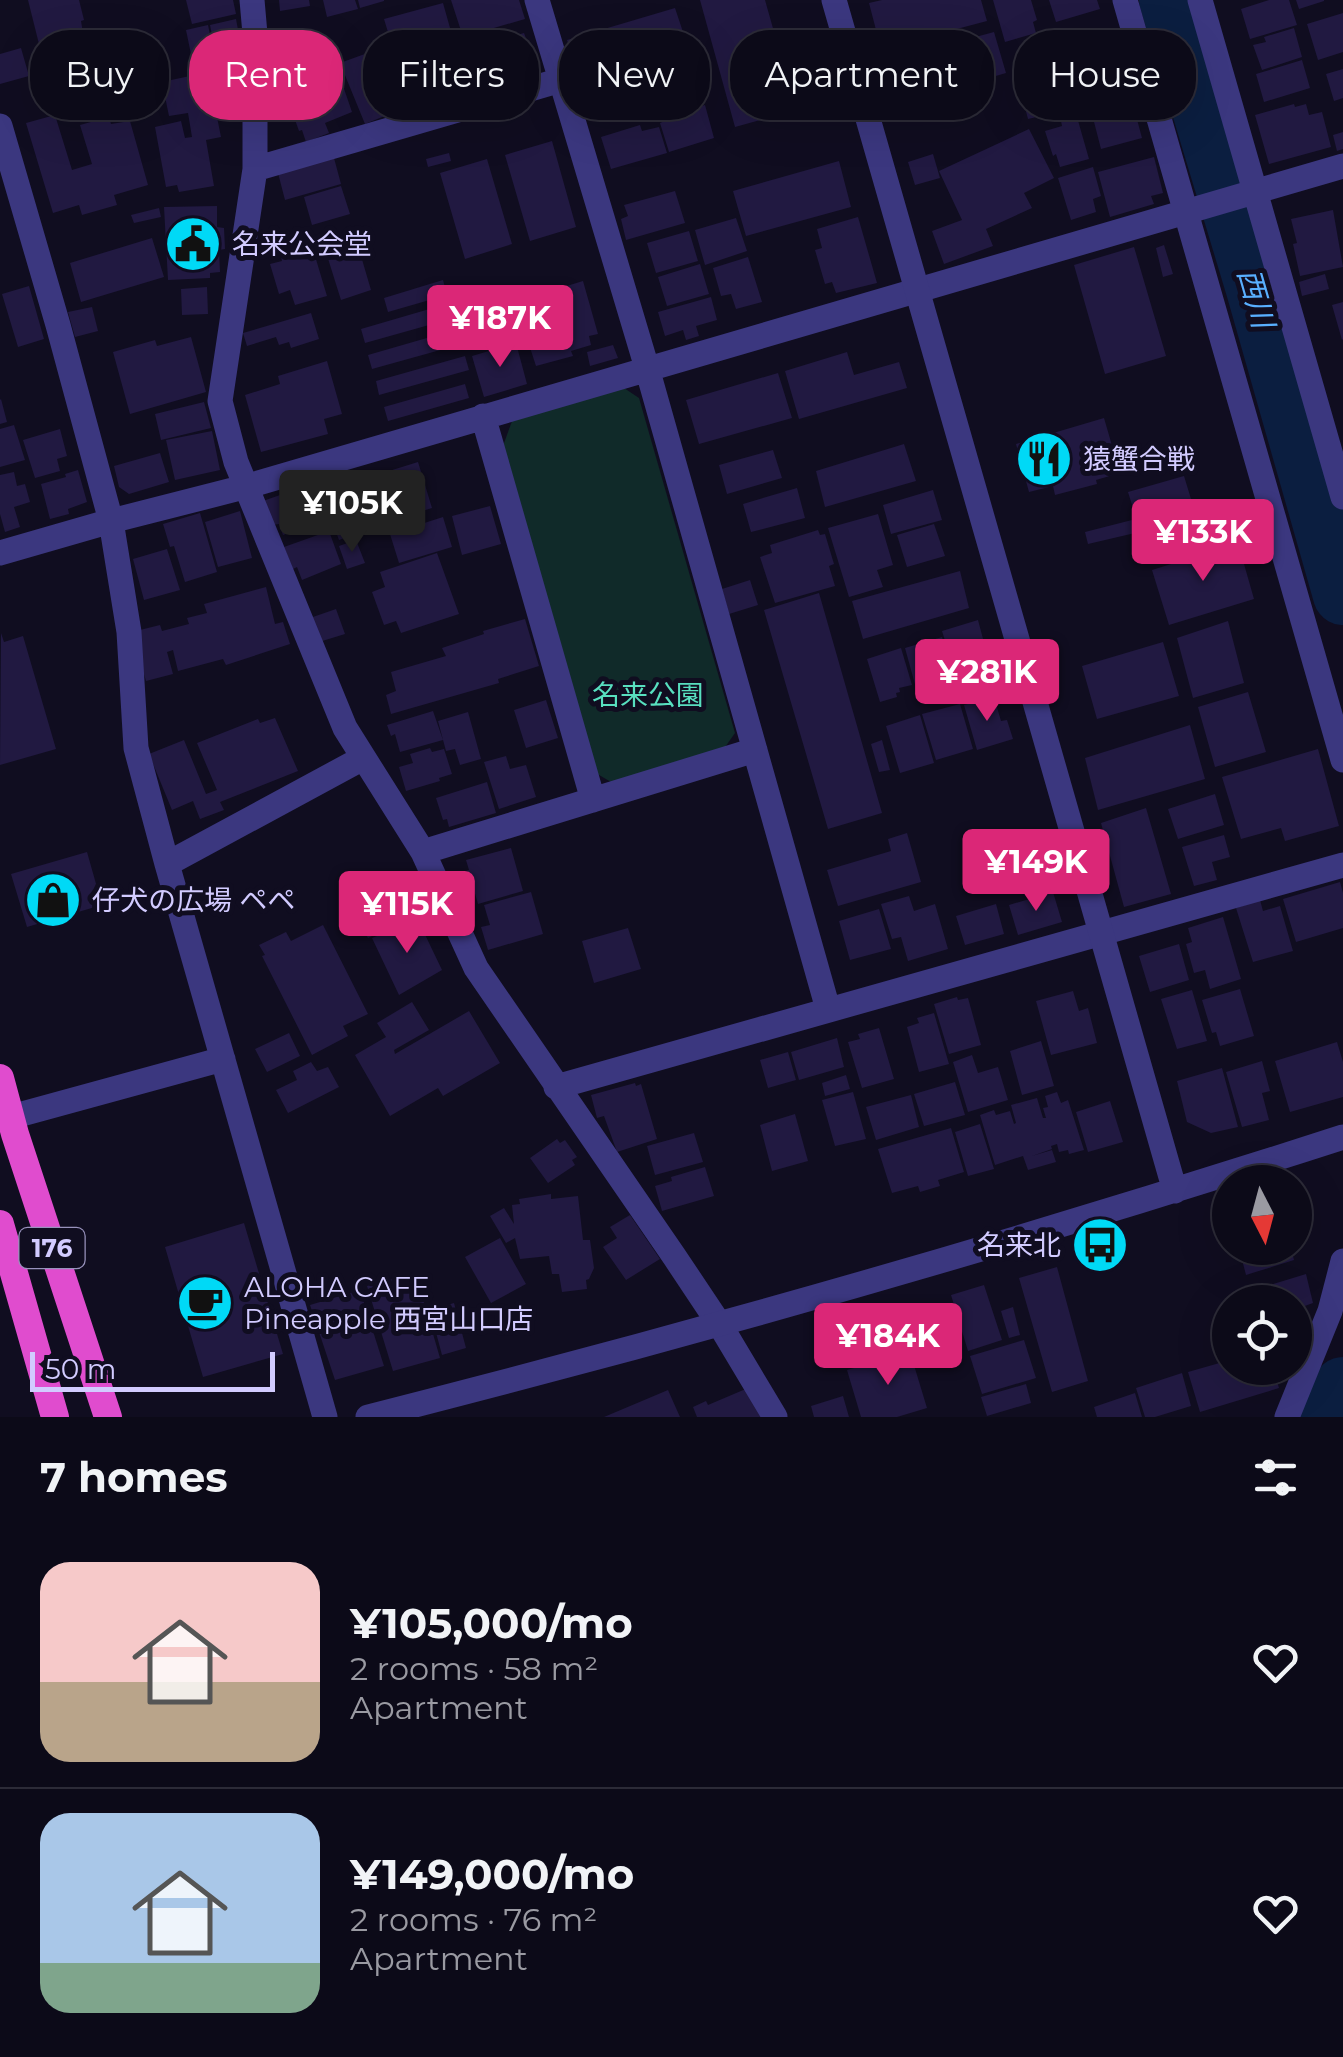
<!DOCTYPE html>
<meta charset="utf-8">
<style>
:root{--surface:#0c0a18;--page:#151321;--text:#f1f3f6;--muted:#9a9aa2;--line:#2c2b37;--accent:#db2777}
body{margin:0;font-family:Montserrat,"Noto Sans JP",sans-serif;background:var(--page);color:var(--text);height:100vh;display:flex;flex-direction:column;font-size:38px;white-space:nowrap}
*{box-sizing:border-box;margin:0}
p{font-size:32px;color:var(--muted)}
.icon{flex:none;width:55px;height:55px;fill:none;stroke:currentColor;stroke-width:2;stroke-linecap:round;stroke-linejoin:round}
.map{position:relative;height:1417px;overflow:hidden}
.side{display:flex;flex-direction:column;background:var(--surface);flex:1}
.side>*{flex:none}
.top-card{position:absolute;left:30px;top:30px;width:1285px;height:90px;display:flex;gap:20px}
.needle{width:65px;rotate:174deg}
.controls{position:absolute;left:1212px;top:1165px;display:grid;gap:20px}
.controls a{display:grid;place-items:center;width:100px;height:100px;border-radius:50%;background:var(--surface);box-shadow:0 10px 40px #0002,0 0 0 2px var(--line);font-size:50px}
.scale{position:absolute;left:30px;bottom:25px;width:245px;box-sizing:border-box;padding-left:10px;border:5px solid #d2cbff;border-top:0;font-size:28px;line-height:35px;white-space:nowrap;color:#d2cbff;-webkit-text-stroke:8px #100d20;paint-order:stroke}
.price{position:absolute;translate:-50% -85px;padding:0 22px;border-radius:10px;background:var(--accent);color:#fff;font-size:32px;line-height:65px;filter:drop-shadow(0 2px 5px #0008)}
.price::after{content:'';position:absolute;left:50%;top:60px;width:30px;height:22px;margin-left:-15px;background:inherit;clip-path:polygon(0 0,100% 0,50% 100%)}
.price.selected{background:#222;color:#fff}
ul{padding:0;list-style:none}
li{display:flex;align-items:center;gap:30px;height:250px;padding:0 40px}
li+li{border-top:2px solid var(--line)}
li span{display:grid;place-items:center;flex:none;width:280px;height:200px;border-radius:30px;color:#555}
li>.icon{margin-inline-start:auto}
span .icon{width:120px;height:120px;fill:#fffc;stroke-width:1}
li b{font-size:42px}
h2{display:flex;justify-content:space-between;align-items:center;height:120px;padding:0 40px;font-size:42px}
.chip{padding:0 35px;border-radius:40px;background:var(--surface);box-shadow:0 10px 40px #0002,0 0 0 2px var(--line);font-size:35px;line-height:90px}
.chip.selected{background:var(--accent);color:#fff}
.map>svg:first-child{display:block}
.green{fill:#102a29}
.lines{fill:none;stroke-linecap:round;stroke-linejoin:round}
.river{stroke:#0b1e40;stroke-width:60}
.building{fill:#211941}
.minor{stroke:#3b377f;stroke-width:25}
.tertiary{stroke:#3b377f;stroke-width:25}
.trunk{stroke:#e04cce;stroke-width:28}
.labels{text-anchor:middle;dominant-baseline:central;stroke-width:10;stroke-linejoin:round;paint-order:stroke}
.shield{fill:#100d20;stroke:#9892bc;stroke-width:2.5}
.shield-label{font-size:25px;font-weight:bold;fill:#d2cbff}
.poi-label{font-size:28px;fill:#d2cbff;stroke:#100d20;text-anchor:start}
.park-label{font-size:28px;fill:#58dfbf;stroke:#100d20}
.water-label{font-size:30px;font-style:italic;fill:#59afff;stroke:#100d20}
</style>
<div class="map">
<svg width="1343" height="1417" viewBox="0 0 1343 1417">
<rect width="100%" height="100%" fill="#100d20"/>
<path class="green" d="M624,388L639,398L735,733L723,750L611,782L594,772L502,449L512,421Z"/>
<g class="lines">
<path class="river" d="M1169,0L1256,289L1343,595
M1328,1417L1343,1387"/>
</g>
<path class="building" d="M28,0H79L84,20L81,21L83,33L39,44Z
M186,0H233L236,14L192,24Z
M279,0H309L310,6L280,11Z
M323,0H355L358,9L327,17Z
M358,0H384V1L360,8Z
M451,0H519L525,19L463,37Z
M700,0H765L796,110L735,127Z
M882,0H981L987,21L881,49L869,3Z
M993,0H1031L1037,20L1033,22L1036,33L1005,42Z
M1049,0H1097L1100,9L1056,22Z
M1269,0H1289L1297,25L1250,39L1241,9Z
M1296,0H1324V1L1299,9Z
M443,3L452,35L394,52L384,19Z
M675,8L687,44L578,77L567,40Z
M1343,13V52L1318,60L1307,24Z
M236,19L242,51L216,56L210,25Z
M208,25L215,59L193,64L186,30Z
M303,28L305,45L270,50L268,33Z
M1294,28L1302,57L1262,70L1253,45L1266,42L1264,37Z
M126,31L135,68L99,76L91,39Z
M994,32L1006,73L958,87L946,45Z
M524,33L532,55L535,54L539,67L530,70L531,74L522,77L524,81L481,93L475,77L472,78L463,46L481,41L482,45Z
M942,44L953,79L901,94L893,67L905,64L903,55Z
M1117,46L1129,93L1100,101L1086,54Z
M445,47L458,92L423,102L418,86L395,93L387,63Z
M21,48L29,76L0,84V54Z
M331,51L352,112L325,123L329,133L306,142L302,130L299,131L277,69Z
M373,51L397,111L365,124L340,63Z
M1082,52L1096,102L1060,111L1050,77L1058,112L1028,119L1013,61L1042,53L1047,72L1064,67L1062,58Z
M692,60L701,94L663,105L660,97L653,99L646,74Z
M1302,60L1310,88L1264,102L1256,74Z
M1343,69V98L1334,101L1326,74Z
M213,71L214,76L237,71L243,99L232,100L233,109L225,110L226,116L217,117L221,137L206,140L214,186L179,192L177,185L166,187L155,127L181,121L185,138L192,137L188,113L169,116L162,82Z
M623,71L625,77L643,72L650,99L595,115L586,82Z
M1294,104L1295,107L1306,104L1309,115L1322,112L1331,147L1269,164L1255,115Z
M705,105L714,138L669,152L660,123L667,120V117Z
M1135,112L1142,138L1101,149L1093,118L1109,113L1110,119Z
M55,115L72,170L92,164L80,125L109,117L111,124L130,121L148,185L114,195L117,205L82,215L79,205L53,213L26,123Z
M1077,117L1089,159L1060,167L1056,154L1053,156L1045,131L1062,126L1061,121Z
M640,125L642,131L659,127L667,153L611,169L601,137Z
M1029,129L1054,178L1024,193L1032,208L986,229L993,246L944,264L932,231L962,220L939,171Z
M1343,132V149L1337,151L1333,135Z
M552,141L576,227L530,241L505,155Z
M449,153L451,161L428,167L426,159Z
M933,154L940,178L915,185L908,162Z
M1154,157L1163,193L1151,196L1154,204L1110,217L1098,172Z
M334,158L341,184L285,200L278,173Z
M487,159L512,244L465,259L440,173Z
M839,161L851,207L746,236L733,191Z
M1093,167L1101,196L1093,199L1096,212L1071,220L1058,178Z
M341,186L350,214L312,225L304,197Z
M675,191L685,223L626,240L621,219L628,216L624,205Z
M217,206V227L224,228L225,249L219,250L220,272L210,273V278L168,280L164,207Z
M159,208L161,217L134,223L131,215Z
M1333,210L1343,267L1300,276L1293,244L1297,243L1291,219Z
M858,217L877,283L836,293L832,282L825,284L815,250L822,248L817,229Z
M736,218L747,251L705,265L695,230Z
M689,231L698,261L656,273L647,243Z
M309,236L327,296L295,305L290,290L279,294L270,264L282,261L278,245Z
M152,238L164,277L81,302L70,263Z
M356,239L371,290L341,300L325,249Z
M1164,245L1173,274L1163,277L1156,248Z
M1134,247L1166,356L1105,374L1074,265Z
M748,257L762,302L736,309L731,294L721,296L713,268Z
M700,264L709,294L667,306L658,277Z
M1325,274L1329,289L1302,296L1299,282Z
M443,280L447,295L388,312L384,298Z
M583,281L598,334L589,336L591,345L571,351L573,356L536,366L520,317L549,309L544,293Z
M29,286L44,339L18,347L2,294Z
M207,287L208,314L182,315L181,289Z
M711,297L717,320L696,326L699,336L686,340L683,330L665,336L658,312Z
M1343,302V339L1342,340L1332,305Z
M450,303L454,318L365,343L361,329Z
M92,307L98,331L75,337L68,312Z
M311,313L319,339L291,348L289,342L279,345L276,337L247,346L243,333Z
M458,329L462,344L372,369L368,355Z
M191,337L206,392L130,414L113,352L155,340L157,346Z
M516,343L527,384L484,397L472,356Z
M613,345L618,358L590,366L587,352Z
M847,352L854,375L899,362L907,388L799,419L785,371Z
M465,356L469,370L379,395L376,381Z
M327,361L342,414L324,419L328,434L261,452L245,395L280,384L278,376Z
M778,373L792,418L699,444L686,400Z
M465,384L469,398L388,421L384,407Z
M1,399L7,422L0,424V400Z
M204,402L211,428L161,440L155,414Z
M1104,418L1120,473L1096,480L1097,484L1055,495L1053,486L1029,492L1016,444Z
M14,425L25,460L0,467V429Z
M60,429L67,456L57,459L60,471L35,478L23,440Z
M212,431L220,470L175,480L166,440Z
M904,444L916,481L825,507L816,471Z
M773,450L782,478L727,494L719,465Z
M160,453L169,482L129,494L119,487L114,466Z
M418,462L432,508L387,522L373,476Z
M78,470L87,502L68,509L69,514L50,519L41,484L66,477L65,474Z
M14,472L17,486L25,484L30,502L14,507L20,527L5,532L0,514V475Z
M331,474L353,535L339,540L331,518L314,523L306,504L316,500L310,483Z
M1184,476L1195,512L1191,514L1197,533L1152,548L1144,523L1138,524L1128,492Z
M368,479L384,523L356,533L340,488Z
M797,488L805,518L751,532L743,504Z
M297,489L310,525L283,535L279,524L273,525L263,501Z
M933,490L942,520L891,534L883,505Z
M490,506L501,544L462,555L452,516Z
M240,511L252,558L218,567L205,522Z
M200,513L217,572L185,582L174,546L170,547L163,524Z
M878,514L893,565L877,570L883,587L849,597L828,528Z
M443,517L452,547L399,563L390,534Z
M1132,520L1135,533L1088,544L1085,532Z
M934,524L945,556L907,567L897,535Z
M818,530L820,535L825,534L834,564L829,566L835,586L775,603L760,557L772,553L770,545Z
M329,531L341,564L302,580L297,567L293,569L284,547Z
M1191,539L1193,548L1169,555L1166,546Z
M356,540L365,563L347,569L339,546Z
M1238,543L1254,599L1169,625L1152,570Z
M167,549L180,590L144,600L133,559Z
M437,553L459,614L401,633L396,621L384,625L372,592L385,587L380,572Z
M960,571L969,608L863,639L852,601Z
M750,580L758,605L729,614L722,589Z
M266,587L275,624L283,622L290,644L226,665L223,659L178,671L173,650L167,652L173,674L146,681L132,632L160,625L162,631L189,624L187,618L207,613L204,604Z
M819,593L882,813L828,829L764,610Z
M336,609L345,634L319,642L310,618Z
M525,619L539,666L498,679L499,683L391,714L386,695L396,691L391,672L446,656L442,648L484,634L483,631Z
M978,620L991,669L957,679L942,631Z
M1228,621L1244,683L1193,698L1177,638Z
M1,633L4,642L23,636L56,749L0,765Z
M942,637L954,677L916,688L905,648Z
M1163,642L1179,696L1097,719L1082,666Z
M901,648L912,685L899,688L900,692L896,693L897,697L880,702L867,659Z
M1248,692L1266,752L1215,767L1198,707Z
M994,697L1001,721L1007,720L1013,739L977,750L964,705Z
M546,700L558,738L526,748L514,710Z
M960,704L973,749L936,760L922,714Z
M433,711L443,740L400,752L395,734L391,736L387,725Z
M468,712L481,759L460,765L455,749L446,751L438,721Z
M920,715L934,763L900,773L886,726Z
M275,718L298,771L220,802L224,810L200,819L193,801L172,810L149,754L184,740L206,794L217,790L197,743L258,719L260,723Z
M1190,725L1205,779L1098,810L1085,758Z
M882,740L890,770L879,772L871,744Z
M430,748L432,752L444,749L452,774L439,778L440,781L406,791L399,767L413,763L410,754Z
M1318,749L1339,826L1285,841L1281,828L1241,839L1222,777Z
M506,756L510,769L526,765L536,797L499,809L484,762Z
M487,782L496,813L449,827L447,819L443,820L436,798Z
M1215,794L1224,825L1178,839L1168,809Z
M1146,808L1171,894L1124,907L1101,823Z
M907,833L921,882L838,906L827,870L891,851L888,839Z
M1224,835L1230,857L1212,862L1217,880L1194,886L1182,847Z
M511,848L523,891L478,904L474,890L468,892L463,872L469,870L466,860Z
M87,852L102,905L27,927L11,874Z
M1340,882L1343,893V928L1296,942L1283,899Z
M531,892L543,934L488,950L481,927L490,925L484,905Z
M1053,892L1062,922L1018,935L1009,905Z
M909,896L914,911L935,904L948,949L908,961L901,937L892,939L881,904Z
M1260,900L1263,911L1280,906L1293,951L1253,962L1236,908Z
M996,904L1004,934L965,945L956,916Z
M879,909L891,949L850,960L839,921Z
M372,915L380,932L368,938L359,921Z
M1223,917L1241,979L1210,989L1205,970L1194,973L1186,944L1192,942L1188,928Z
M418,920L442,970L399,995L372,938Z
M323,925L368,1014L343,1026L348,1036L312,1055L262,956L265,955L259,945L286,932L291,941Z
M628,928L641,969L594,983L582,941Z
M1179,944L1189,980L1150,992L1139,956Z
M1240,989L1254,1036L1220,1046L1216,1032L1212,1033L1202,1000Z
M1192,990L1207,1041L1177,1049L1161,999Z
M1073,991L1079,1011L1088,1008L1097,1043L1051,1055L1036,1001Z
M957,997L958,1000L968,998L981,1045L949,1054L934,1004Z
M412,1002L429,1030L394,1050L395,1054L469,1011L500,1063L443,1096L438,1088L390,1116L355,1055L386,1037L377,1023Z
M934,1013L949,1064L919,1072L907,1027L919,1023L917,1018Z
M879,1028L894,1079L862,1088L848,1042L860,1039L858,1034Z
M289,1033L300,1056L267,1072L255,1049Z
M837,1038L844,1067L799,1080L791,1052Z
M1041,1041L1054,1086L1022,1095L1010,1051Z
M1337,1042L1343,1062V1097L1290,1112L1275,1061Z
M788,1052L796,1080L768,1088L760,1060Z
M972,1055L978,1073L998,1067L1008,1100L968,1112L953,1062Z
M1262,1061L1270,1091L1262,1093L1269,1120L1242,1127L1226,1072Z
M311,1062L317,1071L328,1067L339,1087L288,1113L276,1090L297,1080L293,1071Z
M1222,1068L1238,1127L1211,1133L1187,1122L1177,1081Z
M846,1075L850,1089L825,1096L822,1083Z
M955,1082L965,1115L924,1126L914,1094Z
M635,1083L636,1086L641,1084L657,1139L617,1152L604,1116L597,1118L591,1095Z
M853,1092L866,1139L835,1146L822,1100Z
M1057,1092L1061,1103L1068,1100L1084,1150L1069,1154L1068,1150L1059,1152L1057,1144L1051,1146L1052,1149L1032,1156L1052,1150L1056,1162L1028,1170L1023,1156L995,1165L980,1115L994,1110L996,1115L1010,1111L1014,1124L1016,1123L1011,1105L1037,1098L1043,1118H1046L1043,1108L1048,1107L1045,1096Z
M911,1095L919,1127L876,1140L866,1107Z
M1110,1101L1123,1142L1088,1152L1076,1112Z
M795,1114L808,1161L772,1171L760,1125Z
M980,1124L994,1169L968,1176L955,1132Z
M951,1128L964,1172L938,1180L940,1186L920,1192L918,1186L892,1193L878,1149Z
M694,1133L703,1162L655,1175L647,1146Z
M557,1139L560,1143L565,1140L577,1157L572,1160L575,1165L548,1183L530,1158Z
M705,1167L714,1196L662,1211L655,1186L672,1181L671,1177Z
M551,1194V1199L578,1196L583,1240H590L594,1268L589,1279L586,1280L587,1289L562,1292L559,1274H552L549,1256L520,1259L515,1238L506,1243L490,1216L504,1208L514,1224L512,1205L520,1204L519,1199Z
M630,1215L660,1259L626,1280L603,1247L617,1238L610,1227Z
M244,1223L283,1354L203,1377L165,1247Z
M500,1238L526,1284L491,1303L465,1257Z
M1239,1248H1291L1294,1260L1246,1275Z
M1057,1267L1088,1381L1052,1392L1019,1278Z
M415,1272L440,1358L393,1371L367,1286Z
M1306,1274L1313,1303L1302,1307L1304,1316L1295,1319V1302H1254L1250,1291Z
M984,1285L1002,1340L968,1351L951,1295Z
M360,1290L384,1366L335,1380L310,1305Z
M454,1303L466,1348L442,1355L430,1310Z
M1013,1307L1020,1335L1009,1338L1001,1311Z
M1024,1340L1036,1378L982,1394L970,1356Z
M910,1352L927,1408L897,1417H861L847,1370Z
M1230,1360V1368H1273L1279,1388L1200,1412L1188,1372Z
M1182,1373L1191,1406L1155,1417H1145L1136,1388Z
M1026,1384L1031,1403L987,1416L981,1397Z
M748,1388L761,1417H697L693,1407L706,1401L708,1405Z
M668,1390L680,1417H604Z
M1135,1393L1142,1417H1097L1094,1407Z
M843,1396L849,1417H814L811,1406Z"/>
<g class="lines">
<path class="minor" d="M252,0L255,34V169L220,401L236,462L345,728L423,852L476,968L674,1256L720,1325L775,1417
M537,0L647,368L828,1009
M1125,0L1343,760
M1200,0L1343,497
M0,126L58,325L111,521L129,632L136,748L167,864L325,1417
M255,169L561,80
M483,416L593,800
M0,553L111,521L248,486L1343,166
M423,852L755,750
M167,864L363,758
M556,1087L1343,865
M11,1117L223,1059
M1287,1417L1330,1311L1343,1261"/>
<path class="tertiary" d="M834,0L1175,1191
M368,1417C696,1334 1021,1241 1343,1137"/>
<path class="trunk" d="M0,1078L15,1134L108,1417
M0,1224L55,1417"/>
</g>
<defs>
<g id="civic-disc" transform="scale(2.875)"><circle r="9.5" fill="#00d9f6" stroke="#100d20"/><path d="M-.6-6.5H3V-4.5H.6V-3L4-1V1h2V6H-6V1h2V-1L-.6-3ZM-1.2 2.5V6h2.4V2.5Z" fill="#111"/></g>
<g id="restaurant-disc" transform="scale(2.875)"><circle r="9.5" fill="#00d9f6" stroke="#100d20"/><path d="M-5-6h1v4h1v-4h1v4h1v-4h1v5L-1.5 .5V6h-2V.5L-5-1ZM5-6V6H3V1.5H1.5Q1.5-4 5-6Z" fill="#111"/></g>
<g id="shop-disc" transform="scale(2.875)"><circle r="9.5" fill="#00d9f6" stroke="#100d20"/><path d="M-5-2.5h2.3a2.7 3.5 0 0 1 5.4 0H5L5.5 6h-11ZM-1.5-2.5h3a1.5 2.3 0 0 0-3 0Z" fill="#111"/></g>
<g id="bus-disc" transform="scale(2.875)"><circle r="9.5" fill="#00d9f6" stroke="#100d20"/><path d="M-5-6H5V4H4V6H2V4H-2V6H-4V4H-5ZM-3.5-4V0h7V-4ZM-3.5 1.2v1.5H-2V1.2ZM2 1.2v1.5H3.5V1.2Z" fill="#111"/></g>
<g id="cafe-disc" transform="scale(2.875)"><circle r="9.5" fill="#00d9f6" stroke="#100d20"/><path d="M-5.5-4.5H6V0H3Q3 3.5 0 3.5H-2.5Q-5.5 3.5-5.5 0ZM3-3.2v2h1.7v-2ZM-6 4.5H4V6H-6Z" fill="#111"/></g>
</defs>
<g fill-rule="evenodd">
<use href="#civic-disc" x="193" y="244"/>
<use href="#restaurant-disc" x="1044" y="459"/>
<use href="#shop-disc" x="53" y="900"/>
<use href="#bus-disc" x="1100" y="1245"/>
<use href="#cafe-disc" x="205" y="1303"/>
</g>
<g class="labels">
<rect class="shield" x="19.5" y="1228" width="65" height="40" rx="8"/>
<g class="shield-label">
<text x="52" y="1248">176</text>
</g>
<g class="poi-label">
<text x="232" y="244">名来公会堂</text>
<text x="1083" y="459">猿蟹合戦</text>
<text x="92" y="900">仔犬の広場 ペペ</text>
<text x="1061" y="1245" text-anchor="end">名来北</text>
<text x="244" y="1287">ALOHA CAFE<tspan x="244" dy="32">Pineapple 西宮山口店</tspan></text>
</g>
<g class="park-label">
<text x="648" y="695">名来公園</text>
</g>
<g class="water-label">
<text transform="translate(1256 298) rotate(74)">西川</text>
</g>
</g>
</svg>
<div class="controls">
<a><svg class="needle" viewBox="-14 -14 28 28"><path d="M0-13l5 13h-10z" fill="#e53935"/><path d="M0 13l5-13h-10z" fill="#9a9aa2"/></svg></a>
<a><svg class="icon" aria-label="locate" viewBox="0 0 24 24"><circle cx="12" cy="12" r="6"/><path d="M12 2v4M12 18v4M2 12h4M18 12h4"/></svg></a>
</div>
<div class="scale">50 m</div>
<b class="price" style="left:500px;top:370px">¥187K</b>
<b class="price selected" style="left:352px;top:555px">¥105K</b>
<b class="price" style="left:1203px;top:584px">¥133K</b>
<b class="price" style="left:987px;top:724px">¥281K</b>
<b class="price" style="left:1036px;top:914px">¥149K</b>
<b class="price" style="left:407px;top:956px">¥115K</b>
<b class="price" style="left:888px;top:1388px">¥184K</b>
<div class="top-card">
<a class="chip">Buy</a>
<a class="chip selected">Rent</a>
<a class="chip">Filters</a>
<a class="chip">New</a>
<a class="chip">Apartment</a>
<a class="chip">House</a>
</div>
</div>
<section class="side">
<h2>7 homes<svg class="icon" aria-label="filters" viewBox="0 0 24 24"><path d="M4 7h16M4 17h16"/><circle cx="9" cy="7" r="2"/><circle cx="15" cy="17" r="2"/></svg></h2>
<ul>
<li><span style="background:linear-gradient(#f6c9c9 60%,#b9a48a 0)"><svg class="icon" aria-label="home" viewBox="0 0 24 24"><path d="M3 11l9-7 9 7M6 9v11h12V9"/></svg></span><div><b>¥105,000/mo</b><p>2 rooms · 58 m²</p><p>Apartment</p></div><svg class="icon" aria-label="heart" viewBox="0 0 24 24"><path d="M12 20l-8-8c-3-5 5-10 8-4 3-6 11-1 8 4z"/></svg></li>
<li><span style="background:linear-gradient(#a9c7e8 75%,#7fa58c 0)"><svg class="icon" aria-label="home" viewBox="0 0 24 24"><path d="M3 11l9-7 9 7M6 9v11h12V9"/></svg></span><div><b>¥149,000/mo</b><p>2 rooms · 76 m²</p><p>Apartment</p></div><svg class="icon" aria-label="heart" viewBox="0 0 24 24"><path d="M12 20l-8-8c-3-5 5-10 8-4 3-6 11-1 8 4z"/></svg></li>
</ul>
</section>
